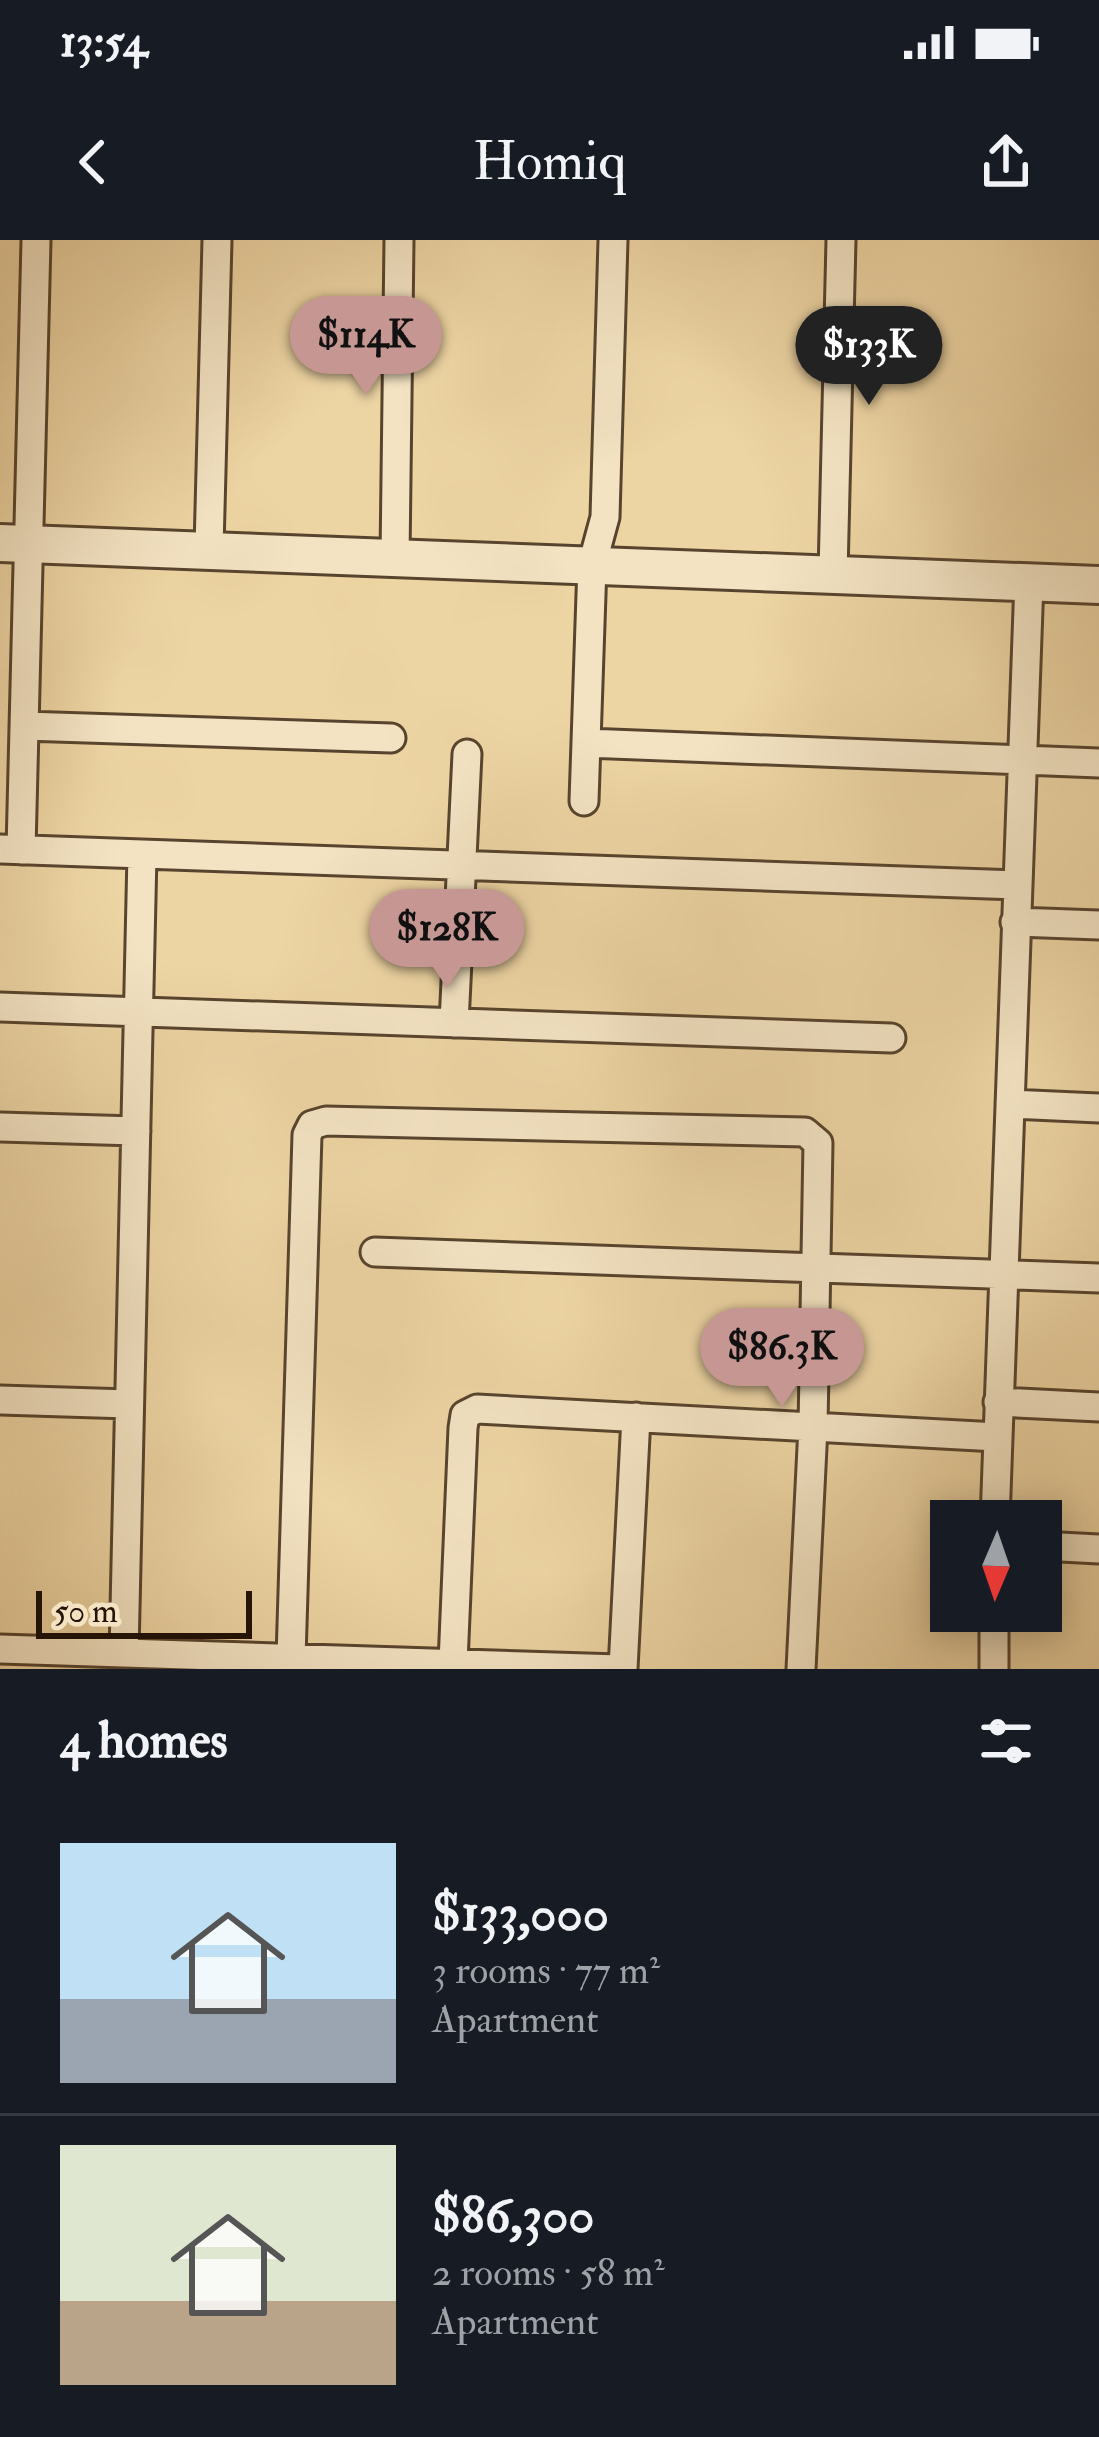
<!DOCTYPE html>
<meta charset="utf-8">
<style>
:root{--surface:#171b24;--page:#20242c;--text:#f1f3f6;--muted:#9ea1a6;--line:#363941;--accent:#c59692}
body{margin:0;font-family:"IM FELL Double Pica",serif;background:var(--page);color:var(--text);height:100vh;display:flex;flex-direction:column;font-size:45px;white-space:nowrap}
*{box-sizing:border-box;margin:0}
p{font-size:39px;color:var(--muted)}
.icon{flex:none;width:66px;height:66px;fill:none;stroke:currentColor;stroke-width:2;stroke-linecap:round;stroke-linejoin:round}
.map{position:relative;height:1429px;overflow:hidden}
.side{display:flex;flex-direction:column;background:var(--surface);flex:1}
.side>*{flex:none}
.needle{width:78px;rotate:182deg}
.buttons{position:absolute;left:930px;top:1260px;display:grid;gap:24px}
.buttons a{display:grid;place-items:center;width:132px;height:132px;border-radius:0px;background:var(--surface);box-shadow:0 6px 30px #0003;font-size:60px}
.scale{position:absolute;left:36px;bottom:30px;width:216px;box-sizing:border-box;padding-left:12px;border:6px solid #261407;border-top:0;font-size:33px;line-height:42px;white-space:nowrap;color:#261407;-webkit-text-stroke:9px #f3e3c3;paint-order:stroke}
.price{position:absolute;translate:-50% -102px;padding:0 27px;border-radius:42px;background:var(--accent);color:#111;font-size:39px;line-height:78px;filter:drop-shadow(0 3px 6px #0008)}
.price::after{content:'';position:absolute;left:50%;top:72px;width:36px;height:27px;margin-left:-18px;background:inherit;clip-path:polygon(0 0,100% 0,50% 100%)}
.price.on{background:#222;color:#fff}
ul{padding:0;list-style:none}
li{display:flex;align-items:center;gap:36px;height:300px;padding:0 60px}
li+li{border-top:3px solid var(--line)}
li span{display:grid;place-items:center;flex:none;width:336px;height:240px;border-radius:0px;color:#555}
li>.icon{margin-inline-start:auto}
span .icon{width:144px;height:144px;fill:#fffc;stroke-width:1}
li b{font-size:51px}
h2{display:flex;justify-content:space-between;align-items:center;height:144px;padding:0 60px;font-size:51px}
.status{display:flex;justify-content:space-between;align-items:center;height:84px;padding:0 60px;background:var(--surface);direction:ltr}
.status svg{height:33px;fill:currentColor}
header{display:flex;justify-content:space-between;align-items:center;height:156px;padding:0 60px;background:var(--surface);font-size:54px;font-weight:600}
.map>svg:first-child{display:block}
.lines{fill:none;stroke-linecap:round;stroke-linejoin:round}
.minor-casing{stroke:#58442e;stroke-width:33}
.tertiary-casing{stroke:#58442e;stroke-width:42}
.minor{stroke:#f3e3c3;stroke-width:27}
.tertiary{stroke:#f3e3c3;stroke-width:36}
</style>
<div class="status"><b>13:54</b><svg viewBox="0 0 49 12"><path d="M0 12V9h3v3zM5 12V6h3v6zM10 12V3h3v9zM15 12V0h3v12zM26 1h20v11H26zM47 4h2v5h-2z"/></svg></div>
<header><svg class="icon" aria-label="back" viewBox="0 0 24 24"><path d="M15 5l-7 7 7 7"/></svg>Homiq<svg class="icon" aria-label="share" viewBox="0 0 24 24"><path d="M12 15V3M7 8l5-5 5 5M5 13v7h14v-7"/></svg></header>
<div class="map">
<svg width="1099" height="1429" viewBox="0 0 1099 1429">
<rect width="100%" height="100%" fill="#edd4a3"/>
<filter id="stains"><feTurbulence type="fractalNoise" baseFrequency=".00167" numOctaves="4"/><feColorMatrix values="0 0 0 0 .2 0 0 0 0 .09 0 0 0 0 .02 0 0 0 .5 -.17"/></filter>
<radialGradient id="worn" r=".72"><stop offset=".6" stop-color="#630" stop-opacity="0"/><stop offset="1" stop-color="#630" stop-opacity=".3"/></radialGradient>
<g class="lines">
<g class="minor-casing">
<path id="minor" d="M209,308L217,0
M395,317L399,0
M833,334L841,0
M24,486L391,498
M586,503L1099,523
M584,561L592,325L605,277L613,0
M0,609L1017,645
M21,610L36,0
M1015,682L1099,685
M0,767L891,798
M454,783L467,514
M1010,864L1099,868
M0,887L136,891
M375,1012L1099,1038
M0,1160L129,1164
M998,1162L1099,1167
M995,1281L1029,341
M1041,1306L1099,1309
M0,1409L619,1429
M124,1413L142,614
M291,1418L307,895L312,885L326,881L805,892L818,903L813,1187L801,1429
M453,1423L463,1188L465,1175L477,1169L997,1197
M623,1429L636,1177
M994,1429V1371"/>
</g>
<g class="tertiary-casing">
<path id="tertiary" d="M0,303L1099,345"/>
</g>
<use href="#minor" class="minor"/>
<use href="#tertiary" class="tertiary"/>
</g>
<rect width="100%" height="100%" filter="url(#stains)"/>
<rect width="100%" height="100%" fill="url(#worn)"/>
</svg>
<div class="buttons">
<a><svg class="needle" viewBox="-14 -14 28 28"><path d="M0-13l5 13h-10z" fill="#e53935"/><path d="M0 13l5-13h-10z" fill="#9ea1a6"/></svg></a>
</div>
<div class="scale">50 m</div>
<b class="price" style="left:366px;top:158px">$114K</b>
<b class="price on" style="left:869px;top:168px">$133K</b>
<b class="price" style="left:447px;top:751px">$128K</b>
<b class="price" style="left:782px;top:1170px">$86.3K</b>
</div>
<section class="side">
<h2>4 homes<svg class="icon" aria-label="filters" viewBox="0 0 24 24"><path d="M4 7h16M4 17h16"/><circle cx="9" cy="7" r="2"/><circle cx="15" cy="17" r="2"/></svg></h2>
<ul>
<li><span style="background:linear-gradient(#bfe0f5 65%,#9aa5b1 0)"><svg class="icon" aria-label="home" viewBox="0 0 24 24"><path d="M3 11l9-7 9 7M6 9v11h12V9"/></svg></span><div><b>$133,000</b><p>3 rooms · 77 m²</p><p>Apartment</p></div></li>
<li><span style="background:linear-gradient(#dfe7d0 65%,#b9a48a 0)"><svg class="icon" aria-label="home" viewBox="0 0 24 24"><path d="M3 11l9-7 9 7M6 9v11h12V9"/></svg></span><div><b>$86,300</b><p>2 rooms · 58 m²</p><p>Apartment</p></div></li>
</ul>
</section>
